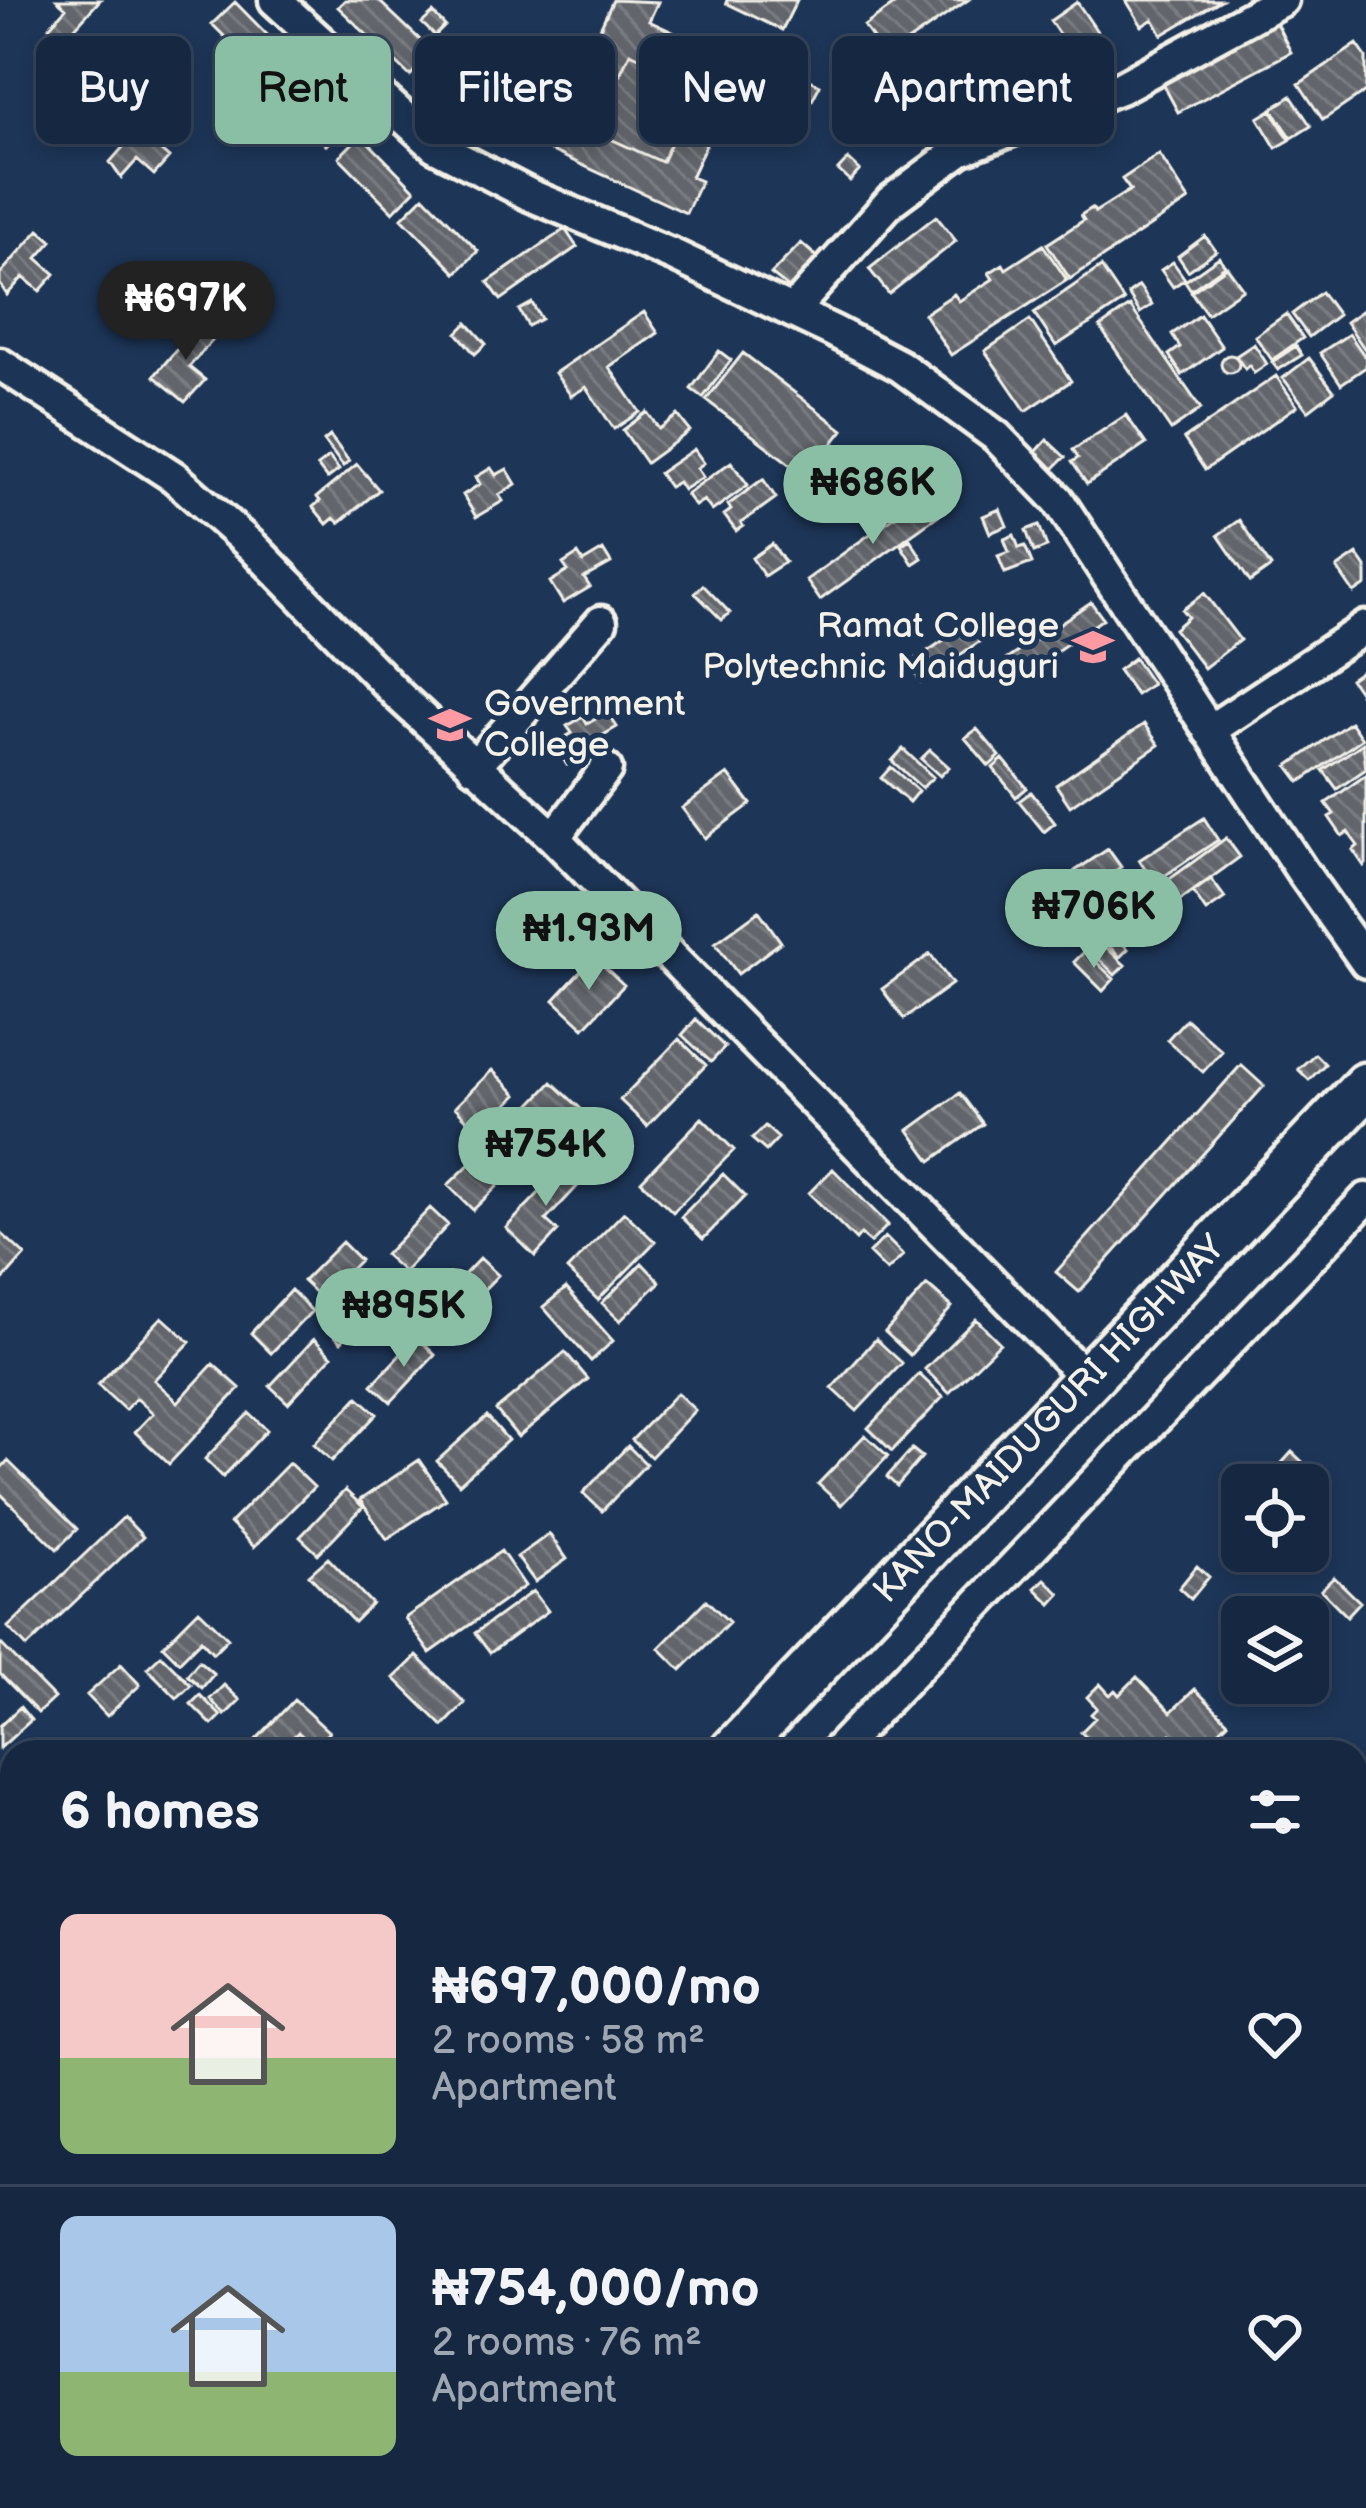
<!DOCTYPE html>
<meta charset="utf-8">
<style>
:root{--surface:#162841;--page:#23344c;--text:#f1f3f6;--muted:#9ea6b1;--line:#35445a;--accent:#8abfa5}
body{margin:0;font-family:"Balsamiq Sans",sans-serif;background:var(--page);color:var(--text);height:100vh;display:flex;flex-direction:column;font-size:45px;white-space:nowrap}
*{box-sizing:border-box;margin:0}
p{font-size:39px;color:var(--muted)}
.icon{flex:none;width:66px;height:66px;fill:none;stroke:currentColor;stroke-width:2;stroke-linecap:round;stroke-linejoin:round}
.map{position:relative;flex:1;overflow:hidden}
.drawer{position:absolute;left:0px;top:1740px;width:1368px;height:768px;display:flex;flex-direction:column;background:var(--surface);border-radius:36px 36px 0 0;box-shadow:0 6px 18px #0003,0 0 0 3px var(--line)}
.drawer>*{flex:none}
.top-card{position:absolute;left:36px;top:36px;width:1296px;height:108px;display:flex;gap:24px}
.buttons{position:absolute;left:1221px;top:1464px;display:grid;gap:24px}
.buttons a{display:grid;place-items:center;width:108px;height:108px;border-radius:18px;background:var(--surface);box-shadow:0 6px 18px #0003,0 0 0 3px var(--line);font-size:60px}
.price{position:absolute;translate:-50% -102px;padding:0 27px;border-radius:42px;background:var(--accent);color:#111;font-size:39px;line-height:78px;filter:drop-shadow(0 3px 6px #0008)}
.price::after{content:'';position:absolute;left:50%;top:72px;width:36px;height:27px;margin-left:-18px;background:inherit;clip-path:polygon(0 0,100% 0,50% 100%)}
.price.current{background:#222;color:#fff}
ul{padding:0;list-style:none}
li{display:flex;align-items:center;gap:36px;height:300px;padding:0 60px}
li+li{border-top:3px solid var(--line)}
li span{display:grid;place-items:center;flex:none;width:336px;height:240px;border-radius:18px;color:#555}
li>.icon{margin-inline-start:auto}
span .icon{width:144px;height:144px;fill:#fffc;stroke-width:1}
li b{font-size:51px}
h2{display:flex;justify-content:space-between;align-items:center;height:144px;padding:0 60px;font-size:51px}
.pill{padding:0 42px;border-radius:18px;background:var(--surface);box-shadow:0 6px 18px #0003,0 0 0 3px var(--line);font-size:42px;line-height:108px}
.pill.current{background:var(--accent);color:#111}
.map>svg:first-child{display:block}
.building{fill:url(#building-back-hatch);stroke:#f4f1e8;stroke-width:3;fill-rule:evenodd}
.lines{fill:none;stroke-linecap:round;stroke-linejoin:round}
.minor-casing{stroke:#f4f1e8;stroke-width:39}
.highway-casing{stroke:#f4f1e8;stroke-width:54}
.minor{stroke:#1d3557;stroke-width:30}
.highway{stroke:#1d3557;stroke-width:45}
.labels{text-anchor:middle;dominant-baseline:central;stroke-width:10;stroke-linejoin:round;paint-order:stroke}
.poi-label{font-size:36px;fill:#f4f1e8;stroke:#1d3557;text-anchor:end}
.street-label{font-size:36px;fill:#f4f1e8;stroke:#1d3557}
</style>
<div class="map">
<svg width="1366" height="2508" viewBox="0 0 1366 2508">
<defs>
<pattern id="building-back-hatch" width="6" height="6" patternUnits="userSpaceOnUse" patternTransform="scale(3)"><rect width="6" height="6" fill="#62666c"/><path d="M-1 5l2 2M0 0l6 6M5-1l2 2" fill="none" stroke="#797c81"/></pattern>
</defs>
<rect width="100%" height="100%" fill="#1d3557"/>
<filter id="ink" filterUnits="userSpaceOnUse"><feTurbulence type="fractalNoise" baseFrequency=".00833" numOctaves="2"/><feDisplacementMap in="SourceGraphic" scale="24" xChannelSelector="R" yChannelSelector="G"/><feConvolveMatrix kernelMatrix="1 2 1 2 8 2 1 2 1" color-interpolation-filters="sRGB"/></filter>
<g filter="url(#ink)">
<path class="building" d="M57,0H100L64,40L49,27L66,8Z
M345,0H378L433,52L410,76L338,7Z
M613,0L658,2L649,21L759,72L745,103L729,95L691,177L701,181L686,213L526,139L543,104L561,113ZM630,53L699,84L662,162L593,131Z
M727,0H797L782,30L726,3Z
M901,0H968L886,57L864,26Z
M1126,0H1221L1162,35L1153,19L1142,26Z
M235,2L289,57L267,79L212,24Z
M1077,2L1109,49L1082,68L1050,21Z
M433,13L445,26L435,36L422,23Z
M1276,23L1291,52L1178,112L1163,84Z
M1357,44L1366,57V91L1323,120L1299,84Z
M926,49L970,114L939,135L895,69Z
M630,53L699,84L662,162L593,131Z
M772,61L820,85L796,131L748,107Z
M294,68L348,123L326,145L272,90Z
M984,96L994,111L979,121L969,105Z
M1291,96L1311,126L1292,138L1272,109Z
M1271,110L1290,140L1276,148L1258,118Z
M153,113L166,125L151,142L169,158L154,175L137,160L121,178L110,162Z
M361,135L415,190L393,212L339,157Z
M1159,154L1189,200L1070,279L1047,244L1084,220L1081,215L1092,208L1095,212L1130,190L1122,179Z
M848,159L860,170L850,181L838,170Z
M424,196L478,251L456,273L402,218Z
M936,216L956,241L889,294L869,269Z
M565,229L577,247L501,300L488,282Z
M39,230L52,241L37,258L55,274L40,291L23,277L7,295L0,284V274Z
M1205,236L1216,251L1188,271L1178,256Z
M801,243L817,257L790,289L771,274Z
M1043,245L1067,280L951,355L924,314L954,294L959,301L993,279L989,273L1003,264L1006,269Z
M1219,257L1225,266L1191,290L1185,281Z
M1173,262L1185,279L1173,287L1161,270Z
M1101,267L1124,301L1056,346L1034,313Z
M1227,267L1243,289L1207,314L1191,292Z
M188,282L206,298L189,318L170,302Z
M1139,286L1152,305L1140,313L1128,294Z
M1321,292L1338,315L1309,337L1292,314Z
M532,303L541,319L528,326L519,310Z
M1130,306L1201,409L1171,430L1100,327Z
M1366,308V351L1346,322Z
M644,312L658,333L609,367L640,412L614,429L586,387L571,396L555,373Z
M1286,314L1303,338L1272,360L1255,336Z
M1200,315L1222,347L1182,375L1169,355L1180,347L1172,334Z
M202,320L218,334L189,367L205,380L185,402L154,376Z
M1030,320L1071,381L1026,411L985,351Z
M467,323L486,344L475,354L457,333Z
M1349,334L1366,358V367L1341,384L1320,353Z
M1254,344L1267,364L1254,373L1249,365L1245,369L1236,356Z
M1296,346L1302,355L1278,370L1272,362Z
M719,351L731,360L703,398L691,389Z
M743,353L843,430L807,477L706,400Z
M1221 364a9 9 0 1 1 18 0a9 9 0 1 1-18 0Z
M1309,358L1334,391L1308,411L1283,378Z
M1276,376L1297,406L1205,470L1184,439Z
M647,412L659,429L678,415L690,431L646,463L623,430Z
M1126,415L1146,444L1087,484L1072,462L1078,458L1073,450Z
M330,436L349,461L343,466L324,441Z
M1047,440L1065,457L1053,469L1036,452Z
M694,449L704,463L697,468L703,477L683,490L678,482L669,487L659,473Z
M329,457L339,470L327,479L317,466Z
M731,462L748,485L712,511L704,500L695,506L686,494Z
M357,464L379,490L339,523L334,518L327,524L313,507L320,501L317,497Z
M491,468L496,475L507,469L516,484L499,495L503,501L476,517L463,495L480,484L476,477Z
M913,477L923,491L897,509L888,495Z
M763,479L776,498L741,523L743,526L736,531L724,515L731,510L728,505Z
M926,494L940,514L820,600L806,580Z
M1000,509L1007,526L990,533L983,516Z
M1239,520L1271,567L1250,582L1218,535Z
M1039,525L1047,547L1034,552L1026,530Z
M1014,535L1019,548L1025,546L1032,563L1005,573L998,556L1009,552L1004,539Z
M910,539L922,558L913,564L901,545Z
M772,544L785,562L764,576L752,558Z
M603,550L611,563L584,578L590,587L563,603L550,582L568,571L563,564L578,554L583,562Z
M1357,554L1366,567V585L1354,593L1337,568Z
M703,585L730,613L722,620L695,593Z
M1204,593L1240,640L1204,668L1174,629L1188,617L1182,610Z
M1091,602L1103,619L1006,686L994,668Z
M973,620L986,637L921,682L909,664Z
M1134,658L1152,684L1136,695L1118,670Z
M1366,668V702L1350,679Z
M607,712L617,727L590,743L594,749L567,765L554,744L572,733L567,726L583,717L587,724Z
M1350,722L1362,739L1300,782L1288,766Z
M1144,724L1159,745L1070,806L1056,785Z
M977,729L1000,756L989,766L965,738Z
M1363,743L1366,769L1337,789L1323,770Z
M903,749L933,777L922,788L892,761Z
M930,750L949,767L940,776L921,759Z
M1003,759L1027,788L1016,797L993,768Z
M891,767L918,791L909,802L881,778Z
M728,774L751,804L705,838L682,808Z
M1366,775V864L1364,866L1353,850L1358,846L1348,832L1342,836L1329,817L1334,814L1326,803Z
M1031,792L1055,823L1044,832L1019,801Z
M1204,818L1218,840L1154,883L1139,860Z
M1226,838L1240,857L1167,910L1153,891Z
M1108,849L1121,867L1088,890L1075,871Z
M1211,879L1225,898L1206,911L1193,892Z
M759,911L781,942L738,974L715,943Z
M1111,932L1128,949L1120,957L1103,940Z
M1098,940L1125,965L1115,975L1089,949Z
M1085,951L1114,979L1103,991L1074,962Z
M930,954L952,984L904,1019L882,989Z
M594,957L624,985L584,1028L554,1000Z
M696,1019L725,1047L711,1062L682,1035Z
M1186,1019L1222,1051L1203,1072L1167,1040Z
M679,1039L706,1065L647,1126L620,1100Z
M1315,1054L1325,1064L1309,1080L1298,1069Z
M1241,1065L1264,1086L1079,1292L1056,1272Z
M492,1070L517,1095L479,1132L455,1107Z
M552,1082L580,1108L544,1146L516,1120Z
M960,1093L983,1124L931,1161L909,1130Z
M702,1118L734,1150L673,1212L641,1181Z
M765,1126L778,1138L766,1151L752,1139Z
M486,1148L511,1173L473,1210L448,1185Z
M571,1159L588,1175L546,1220L558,1231L535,1256L506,1228Z
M833,1169L888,1225L870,1243L861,1234L856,1240L809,1193Z
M723,1174L745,1196L703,1239L681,1217Z
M430,1208L448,1225L404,1272L385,1255Z
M624,1212L655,1242L598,1300L567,1270Z
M0,1232L25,1255L1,1282L0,1281Z
M885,1237L903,1255L887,1271L869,1253Z
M342,1242L360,1260L322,1299L303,1281Z
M480,1258L498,1275L453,1322L435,1305Z
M642,1263L660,1282L620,1321L602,1303Z
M367,1278L386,1295L341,1342L323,1325Z
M927,1285L952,1307L910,1355L885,1332Z
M566,1288L613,1341L591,1361L543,1307Z
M291,1290L312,1311L271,1353L251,1333Z
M162,1317L190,1342L154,1380L178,1402L213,1364L240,1388L169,1464L135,1432L153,1413L136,1398L125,1410L98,1385Z
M976,1319L1000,1343L949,1393L925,1369Z
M417,1337L435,1355L391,1402L372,1385Z
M314,1339L332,1356L288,1403L270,1386Z
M876,1339L902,1363L857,1411L832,1388Z
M565,1352L588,1379L518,1437L496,1410Z
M919,1374L943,1397L892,1451L868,1428Z
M677,1393L695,1410L651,1457L632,1440Z
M358,1397L377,1414L332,1461L314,1444Z
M249,1413L267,1430L223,1477L205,1459Z
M487,1416L508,1440L459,1484L437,1461Z
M865,1435L888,1456L841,1505L818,1484Z
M628,1446L646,1464L602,1511L583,1493Z
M912,1449L922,1457L897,1486L887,1477Z
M1292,1452L1322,1480L1308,1496V1485H1262Z
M419,1460L446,1499L387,1539L360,1500Z
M8,1461L77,1529L57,1549L0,1493V1469Z
M289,1463L314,1487L254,1547L230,1523Z
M345,1490L363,1507L318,1554L300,1537Z
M124,1517L143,1537L27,1647L8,1627Z
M549,1534L567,1559L535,1582L517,1557Z
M501,1551L525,1586L430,1653L405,1618Z
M328,1558L372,1604L354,1622L309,1575Z
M1197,1566L1209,1577L1191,1599L1179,1588Z
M1334,1577L1360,1602L1347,1616L1321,1590Z
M1045,1579L1060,1594L1051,1604L1035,1588Z
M533,1591L548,1611L490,1653L475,1633Z
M706,1600L729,1622L681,1670L659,1648Z
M199,1610L228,1638L213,1653L201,1640L179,1662L163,1646Z
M0,1643L54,1698L38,1713L0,1674Z
M161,1655L191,1685L177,1698L147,1668Z
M417,1656L465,1703L443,1726L394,1678Z
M199,1661L214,1674L202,1688L187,1675Z
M121,1664L140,1685L107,1716L87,1695Z
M1137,1677L1171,1712L1195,1689L1228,1722L1197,1752H1189L1171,1734L1161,1743L1170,1752H1100L1081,1732L1095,1718L1091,1714L1097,1708L1087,1697L1100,1684L1110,1695L1115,1690L1119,1695Z
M224,1685L240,1700L225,1715L210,1699Z
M200,1695L221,1716L212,1725L191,1704Z
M294,1700L329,1732L314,1747L298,1732L279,1752H261L252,1744Z
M20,1707L31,1720L0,1748V1726Z
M1358,1781L1366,1789V1803L1356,1812Z
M0,1839L12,1851V1892L0,1904Z
M12,1892V1931L0,1919V1904Z
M0,1919L12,1931V1958L0,1946Z
M1366,2001V2031L1356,2043V2013Z
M12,2248V2283L0,2293V2259Z
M1360,2316L1366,2321V2349L1356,2361V2320Z
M238,2496H308L300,2508H250Z
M622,2496H654L643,2508H610Z
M841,2496H870L859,2508H829Z
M917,2496H950L938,2508H905Z
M1137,2496H1169L1158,2508H1125Z
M1283,2496H1325L1314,2508H1272Z"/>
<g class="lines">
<g class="minor-casing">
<path id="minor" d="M275,0L435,146L530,195L673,255L833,331L900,366L996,436L1058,500L1301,870L1366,962
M792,311L891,201L960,150L1120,88L1282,0
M0,364L174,477L253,547L400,697L554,838L1086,1378
M1209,731L1366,627
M474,767L601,622
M554,838L606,769
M836,1752L1366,1199
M0,2016L12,2028
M1356,2175L1366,2166
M101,2496L112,2508
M136,2496L147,2508
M699,2496L711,2508
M1040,2496L1053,2508
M526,2508L537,2496"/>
</g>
<g class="highway-casing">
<g id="highway">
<path id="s1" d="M733,1752L1366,1086"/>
<path d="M5,2508L18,2496"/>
<path d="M49,2508L61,2496"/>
</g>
</g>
<use href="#minor" class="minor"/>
<use href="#highway" class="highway"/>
</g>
</g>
<defs>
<g id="school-bare" transform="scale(3.24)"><path d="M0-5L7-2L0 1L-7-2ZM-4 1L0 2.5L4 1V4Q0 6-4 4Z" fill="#ff9aa2" stroke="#1d3557" stroke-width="2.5" paint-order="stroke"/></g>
</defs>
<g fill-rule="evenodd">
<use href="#school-bare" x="1093" y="647"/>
<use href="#school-bare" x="450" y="725"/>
</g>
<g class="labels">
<g class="poi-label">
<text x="1059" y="626">Ramat College<tspan x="1059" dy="41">Polytechnic Maiduguri</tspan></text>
<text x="484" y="704" text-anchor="start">Government<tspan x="484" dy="41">College</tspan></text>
</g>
<g class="street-label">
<text stroke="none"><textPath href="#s1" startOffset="459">KANO-MAIDUGURI HIGHWAY</textPath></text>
</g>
</g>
</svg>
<div class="buttons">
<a><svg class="icon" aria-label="locate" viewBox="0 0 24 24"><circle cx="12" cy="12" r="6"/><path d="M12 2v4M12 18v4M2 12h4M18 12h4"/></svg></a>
<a><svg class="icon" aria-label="layers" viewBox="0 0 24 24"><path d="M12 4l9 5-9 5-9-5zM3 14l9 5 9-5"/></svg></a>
</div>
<b class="price current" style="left:186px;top:363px">₦697K</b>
<b class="price" style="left:873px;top:547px">₦686K</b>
<b class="price" style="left:1094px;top:971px">₦706K</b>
<b class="price" style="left:589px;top:993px">₦1.93M</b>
<b class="price" style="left:546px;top:1209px">₦754K</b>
<b class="price" style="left:404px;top:1370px">₦895K</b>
<div class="top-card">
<a class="pill">Buy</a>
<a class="pill current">Rent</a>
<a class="pill">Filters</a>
<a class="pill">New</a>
<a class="pill">Apartment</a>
</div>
<section class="drawer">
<h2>6 homes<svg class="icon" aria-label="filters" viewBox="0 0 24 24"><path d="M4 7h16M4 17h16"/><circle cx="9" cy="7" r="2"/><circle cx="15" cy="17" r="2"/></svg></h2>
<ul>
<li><span style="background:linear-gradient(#f6c9c9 60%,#8fb573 0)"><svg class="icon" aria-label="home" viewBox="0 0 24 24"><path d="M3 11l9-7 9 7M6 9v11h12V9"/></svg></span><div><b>₦697,000/mo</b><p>2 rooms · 58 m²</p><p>Apartment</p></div><svg class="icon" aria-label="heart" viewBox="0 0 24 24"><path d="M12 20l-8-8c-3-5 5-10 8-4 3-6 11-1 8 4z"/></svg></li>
<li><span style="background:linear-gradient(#a9c7e8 65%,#8fb573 0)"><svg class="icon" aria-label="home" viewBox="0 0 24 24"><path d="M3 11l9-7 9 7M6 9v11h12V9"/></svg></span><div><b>₦754,000/mo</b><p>2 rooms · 76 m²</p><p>Apartment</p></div><svg class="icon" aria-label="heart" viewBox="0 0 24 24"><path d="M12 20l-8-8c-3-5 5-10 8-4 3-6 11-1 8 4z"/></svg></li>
</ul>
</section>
</div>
